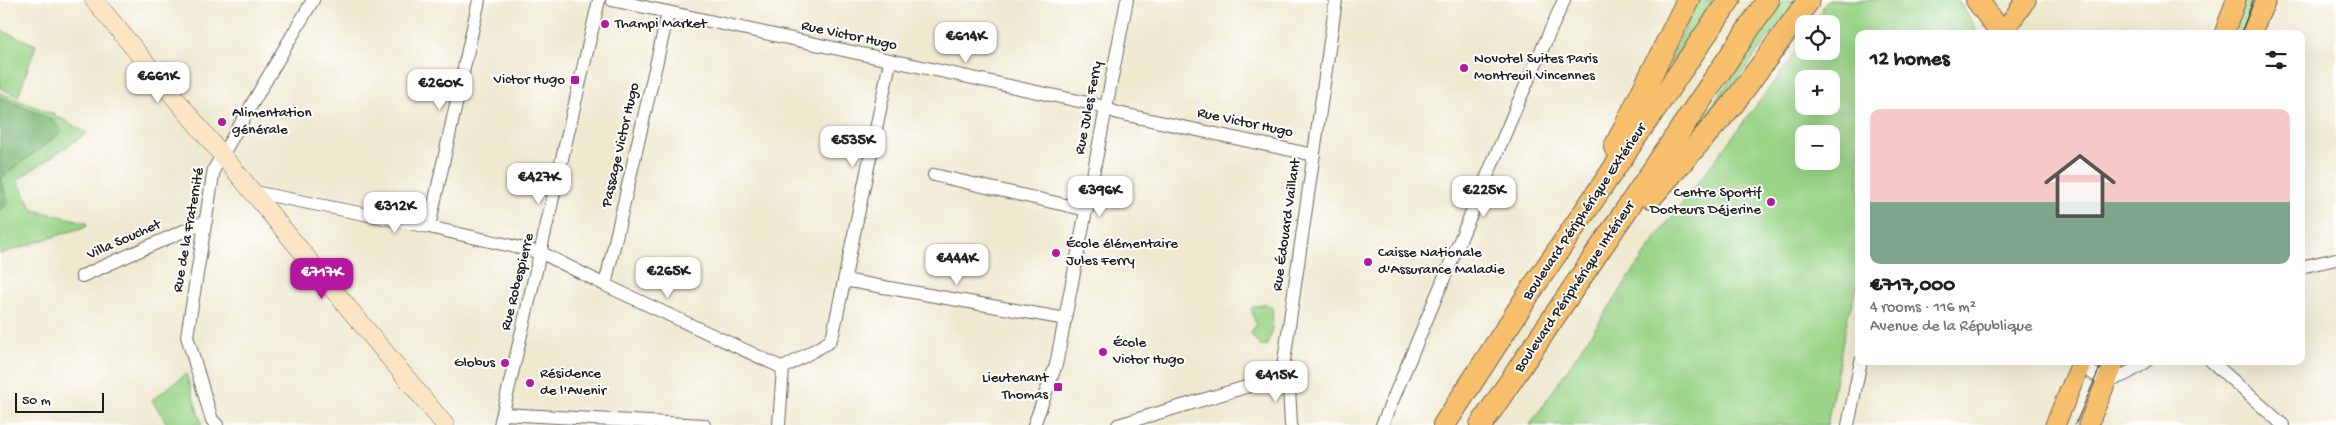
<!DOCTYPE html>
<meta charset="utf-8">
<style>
:root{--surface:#fff;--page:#f2f2f2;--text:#222;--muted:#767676;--accent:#b5179e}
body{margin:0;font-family:"Gochi Hand",sans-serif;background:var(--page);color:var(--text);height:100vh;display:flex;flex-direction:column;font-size:19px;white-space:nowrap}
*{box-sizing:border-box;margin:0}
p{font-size:16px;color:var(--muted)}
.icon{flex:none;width:28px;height:28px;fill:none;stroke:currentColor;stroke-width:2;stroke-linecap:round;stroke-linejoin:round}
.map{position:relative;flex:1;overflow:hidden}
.side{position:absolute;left:1855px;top:30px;width:450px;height:335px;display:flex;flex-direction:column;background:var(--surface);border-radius:10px;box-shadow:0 5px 20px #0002}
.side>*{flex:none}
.fabs{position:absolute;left:1795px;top:15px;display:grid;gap:10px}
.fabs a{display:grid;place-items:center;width:45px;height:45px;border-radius:10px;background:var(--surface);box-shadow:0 5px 20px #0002;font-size:25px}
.scale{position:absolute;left:15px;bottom:12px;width:89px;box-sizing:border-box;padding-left:5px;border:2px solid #1c1c1c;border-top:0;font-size:14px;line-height:18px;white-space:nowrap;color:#1c1c1c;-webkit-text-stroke:4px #fff;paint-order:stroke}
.price{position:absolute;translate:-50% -42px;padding:0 11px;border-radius:10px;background:#fff;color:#222;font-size:16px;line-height:32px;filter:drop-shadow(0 1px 2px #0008)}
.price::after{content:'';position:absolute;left:50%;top:30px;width:15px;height:11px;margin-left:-8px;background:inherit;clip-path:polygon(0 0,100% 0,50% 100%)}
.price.on{background:var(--accent);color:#fff}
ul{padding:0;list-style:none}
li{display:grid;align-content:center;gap:10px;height:265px;padding:0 15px}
li span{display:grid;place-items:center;height:155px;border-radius:10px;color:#555}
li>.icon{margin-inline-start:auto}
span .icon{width:90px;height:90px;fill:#fffc;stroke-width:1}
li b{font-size:21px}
h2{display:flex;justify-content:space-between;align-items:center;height:60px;padding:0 15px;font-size:21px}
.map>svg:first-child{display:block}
.green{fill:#9ad487;stroke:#5b7852;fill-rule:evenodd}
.forest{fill:#7bb674;stroke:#4c6948}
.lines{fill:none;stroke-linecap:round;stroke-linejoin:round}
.street-casing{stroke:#66645b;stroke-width:14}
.secondary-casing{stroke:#66645b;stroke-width:19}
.primary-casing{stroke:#66645b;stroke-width:21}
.highway-casing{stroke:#66645b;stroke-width:24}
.street{stroke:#fff;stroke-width:12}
.secondary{stroke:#fce5c4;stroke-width:18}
.primary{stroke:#f8bf6c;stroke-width:19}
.highway{stroke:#f8bf6c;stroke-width:22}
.tram{stroke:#1c1c1c;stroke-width:1}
.poi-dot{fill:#b5179e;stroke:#fff;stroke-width:2}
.labels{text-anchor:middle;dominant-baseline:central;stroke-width:4;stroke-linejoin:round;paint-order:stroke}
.poi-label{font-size:15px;fill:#1c1c1c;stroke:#fff;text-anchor:start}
.street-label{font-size:15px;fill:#1c1c1c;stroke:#fff}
</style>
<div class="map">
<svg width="2336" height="425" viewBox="0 0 2336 425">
<rect width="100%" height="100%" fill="#fff"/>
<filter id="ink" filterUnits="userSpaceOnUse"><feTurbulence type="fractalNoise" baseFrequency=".02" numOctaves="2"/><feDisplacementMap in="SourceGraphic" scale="10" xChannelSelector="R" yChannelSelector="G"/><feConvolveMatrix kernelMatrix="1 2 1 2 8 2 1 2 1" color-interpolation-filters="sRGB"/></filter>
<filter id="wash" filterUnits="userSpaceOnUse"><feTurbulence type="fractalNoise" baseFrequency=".0096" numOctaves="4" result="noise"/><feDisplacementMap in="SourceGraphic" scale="20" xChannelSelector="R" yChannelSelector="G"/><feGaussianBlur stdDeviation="1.12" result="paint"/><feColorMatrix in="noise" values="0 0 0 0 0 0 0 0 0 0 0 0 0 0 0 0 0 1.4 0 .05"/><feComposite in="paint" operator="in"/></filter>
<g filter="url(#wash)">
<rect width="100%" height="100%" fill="#efe9d0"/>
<path class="green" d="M1699,0H1713L1671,65L1668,62Z
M1783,0H1797L1707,120L1704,119Z
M1828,0H1958L1975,26L1976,34H1859V282L1848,315L1827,425H1530L1653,242L1789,62L1804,38V51H1831V24H1812ZM1804,79H1831V106H1804ZM1804,134H1831V161H1804Z
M2243,0H2257L2244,34H2230Z
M0,30L36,45L18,96L0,88Z
M0,93L53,114L87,133L17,180L33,210L86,222L87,226L0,254Z
M1265,303L1272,308C1274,317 1272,339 1266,346H1260L1250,333L1256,325L1251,308Z
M186,374L202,425H168L152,400Z"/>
<path class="forest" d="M0,97L53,120L62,132L1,178L8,203L0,211Z"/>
</g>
<g filter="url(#ink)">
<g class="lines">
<g class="street-casing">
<path id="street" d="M612,0L1097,105L1118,113L1314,155
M934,175L1087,210
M254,192L429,227L542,253L605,285L783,368
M429,227L479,0
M2301,267L2336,259
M82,276L206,221
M844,280L1066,319
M605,285L668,13
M2079,361C2104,390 2120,379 2147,361
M2211,361L2283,425
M503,414L704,425
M217,425L212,420L187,336L214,169L313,0
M500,425L599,0
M779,425L783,368L829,342L833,334L890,62
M1034,425L1056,365L1127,0
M1118,425L1283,376
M1291,425L1289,387L1283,376V368L1336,0
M1382,425L1518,103L1564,0
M1848,425L1861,361"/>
</g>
<g class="secondary-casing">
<path id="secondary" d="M94,0C212,142 328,284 445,425"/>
</g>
<g class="primary-casing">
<path id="primary" d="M2002,34L2026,0
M2224,34L2236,0
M2251,34L2266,0
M2055,425L2082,361
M2088,425L2115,361"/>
</g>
<g class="highway-casing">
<path id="highway" d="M1977,0L2002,34
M1615,147L1688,0
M1651,197L1733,104L1809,0
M1444,425L1534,286L1729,0
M1481,425L1768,0"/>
</g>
<use href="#street" class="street"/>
<use href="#secondary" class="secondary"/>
<use href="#primary" class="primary"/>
<use href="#highway" class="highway"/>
<path class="tram" d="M2241,34L2253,0
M2075,425L2103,361"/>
</g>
</g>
<g class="poi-dot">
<circle cx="605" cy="24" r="5"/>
<circle cx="1464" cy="68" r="5"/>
<rect x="570" y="75" width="10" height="10" rx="2.5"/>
<circle cx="222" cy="122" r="5"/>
<circle cx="1771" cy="202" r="5"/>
<circle cx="1056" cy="253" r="5"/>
<circle cx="1368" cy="262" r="5"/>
<circle cx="1103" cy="352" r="5"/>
<circle cx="505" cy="363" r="5"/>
<circle cx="530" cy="383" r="5"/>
<rect x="1053" y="382" width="10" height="10" rx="2.5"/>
</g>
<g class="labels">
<g class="poi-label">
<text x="615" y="24">Thampi Market</text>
<text x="1474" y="59">Novotel Suites Paris<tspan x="1474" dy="17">Montreuil Vincennes</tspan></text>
<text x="565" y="80" text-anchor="end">Victor Hugo</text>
<text x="232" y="113">Alimentation<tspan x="232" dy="17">générale</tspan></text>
<text x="1761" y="193" text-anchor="end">Centre Sportif<tspan x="1761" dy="17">Docteurs Déjerine</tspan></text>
<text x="1066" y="244">École élémentaire<tspan x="1066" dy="17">Jules Ferry</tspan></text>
<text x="1378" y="253">Caisse Nationale<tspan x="1378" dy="17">d'Assurance Maladie</tspan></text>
<text x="1113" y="343">École<tspan x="1113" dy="17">Victor Hugo</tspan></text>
<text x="495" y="363" text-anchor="end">Globus</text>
<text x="540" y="374">Résidence<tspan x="540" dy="17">de l'Avenir</tspan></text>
<text x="1048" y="378" text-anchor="end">Lieutenant<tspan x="1048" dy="17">Thomas</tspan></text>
</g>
<g class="street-label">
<text transform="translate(849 36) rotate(12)">Rue Victor Hugo</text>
<text transform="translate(1089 108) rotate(-79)">Rue Jules Ferry</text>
<text transform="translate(1245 123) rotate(12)">Rue Victor Hugo</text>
<text transform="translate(621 145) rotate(-77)">Passage Victor Hugo</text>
<text transform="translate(1585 212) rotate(-56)">Boulevard Périphérique Extérieur</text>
<text transform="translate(1287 225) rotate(-82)">Rue Édouard Vaillant</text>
<text transform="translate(189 230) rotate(-80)">Rue de la Fraternité</text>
<text transform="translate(124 240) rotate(-24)">Villa Souchet</text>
<text transform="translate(518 282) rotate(-76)">Rue Robespierre</text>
<text transform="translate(1575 287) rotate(-56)">Boulevard Périphérique Intérieur</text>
</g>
</g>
</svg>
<div class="fabs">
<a><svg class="icon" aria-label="locate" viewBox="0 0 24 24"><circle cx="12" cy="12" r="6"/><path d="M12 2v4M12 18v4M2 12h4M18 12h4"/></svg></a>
<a>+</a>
<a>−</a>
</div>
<div class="scale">50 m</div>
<b class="price" style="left:966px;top:64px">€614K</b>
<b class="price" style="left:158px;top:104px">€661K</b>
<b class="price" style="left:440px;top:111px">€260K</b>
<b class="price" style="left:853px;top:168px">€535K</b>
<b class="price" style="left:539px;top:205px">€427K</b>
<b class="price" style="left:1100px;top:218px">€396K</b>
<b class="price" style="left:1484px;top:218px">€225K</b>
<b class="price" style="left:395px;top:234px">€312K</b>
<b class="price" style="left:957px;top:286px">€444K</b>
<b class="price" style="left:668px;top:299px">€265K</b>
<b class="price on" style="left:322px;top:300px">€717K</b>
<b class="price" style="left:1276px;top:403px">€415K</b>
<section class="side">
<h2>12 homes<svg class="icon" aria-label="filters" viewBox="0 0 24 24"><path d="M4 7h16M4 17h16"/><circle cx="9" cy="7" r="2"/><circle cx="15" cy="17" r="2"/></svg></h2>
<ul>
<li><span style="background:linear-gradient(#f6c9c9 60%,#7fa58c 0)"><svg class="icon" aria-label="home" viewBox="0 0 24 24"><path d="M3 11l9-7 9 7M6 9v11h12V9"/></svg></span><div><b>€717,000</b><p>4 rooms · 116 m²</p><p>Avenue de la République</p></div></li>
</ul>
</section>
</div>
